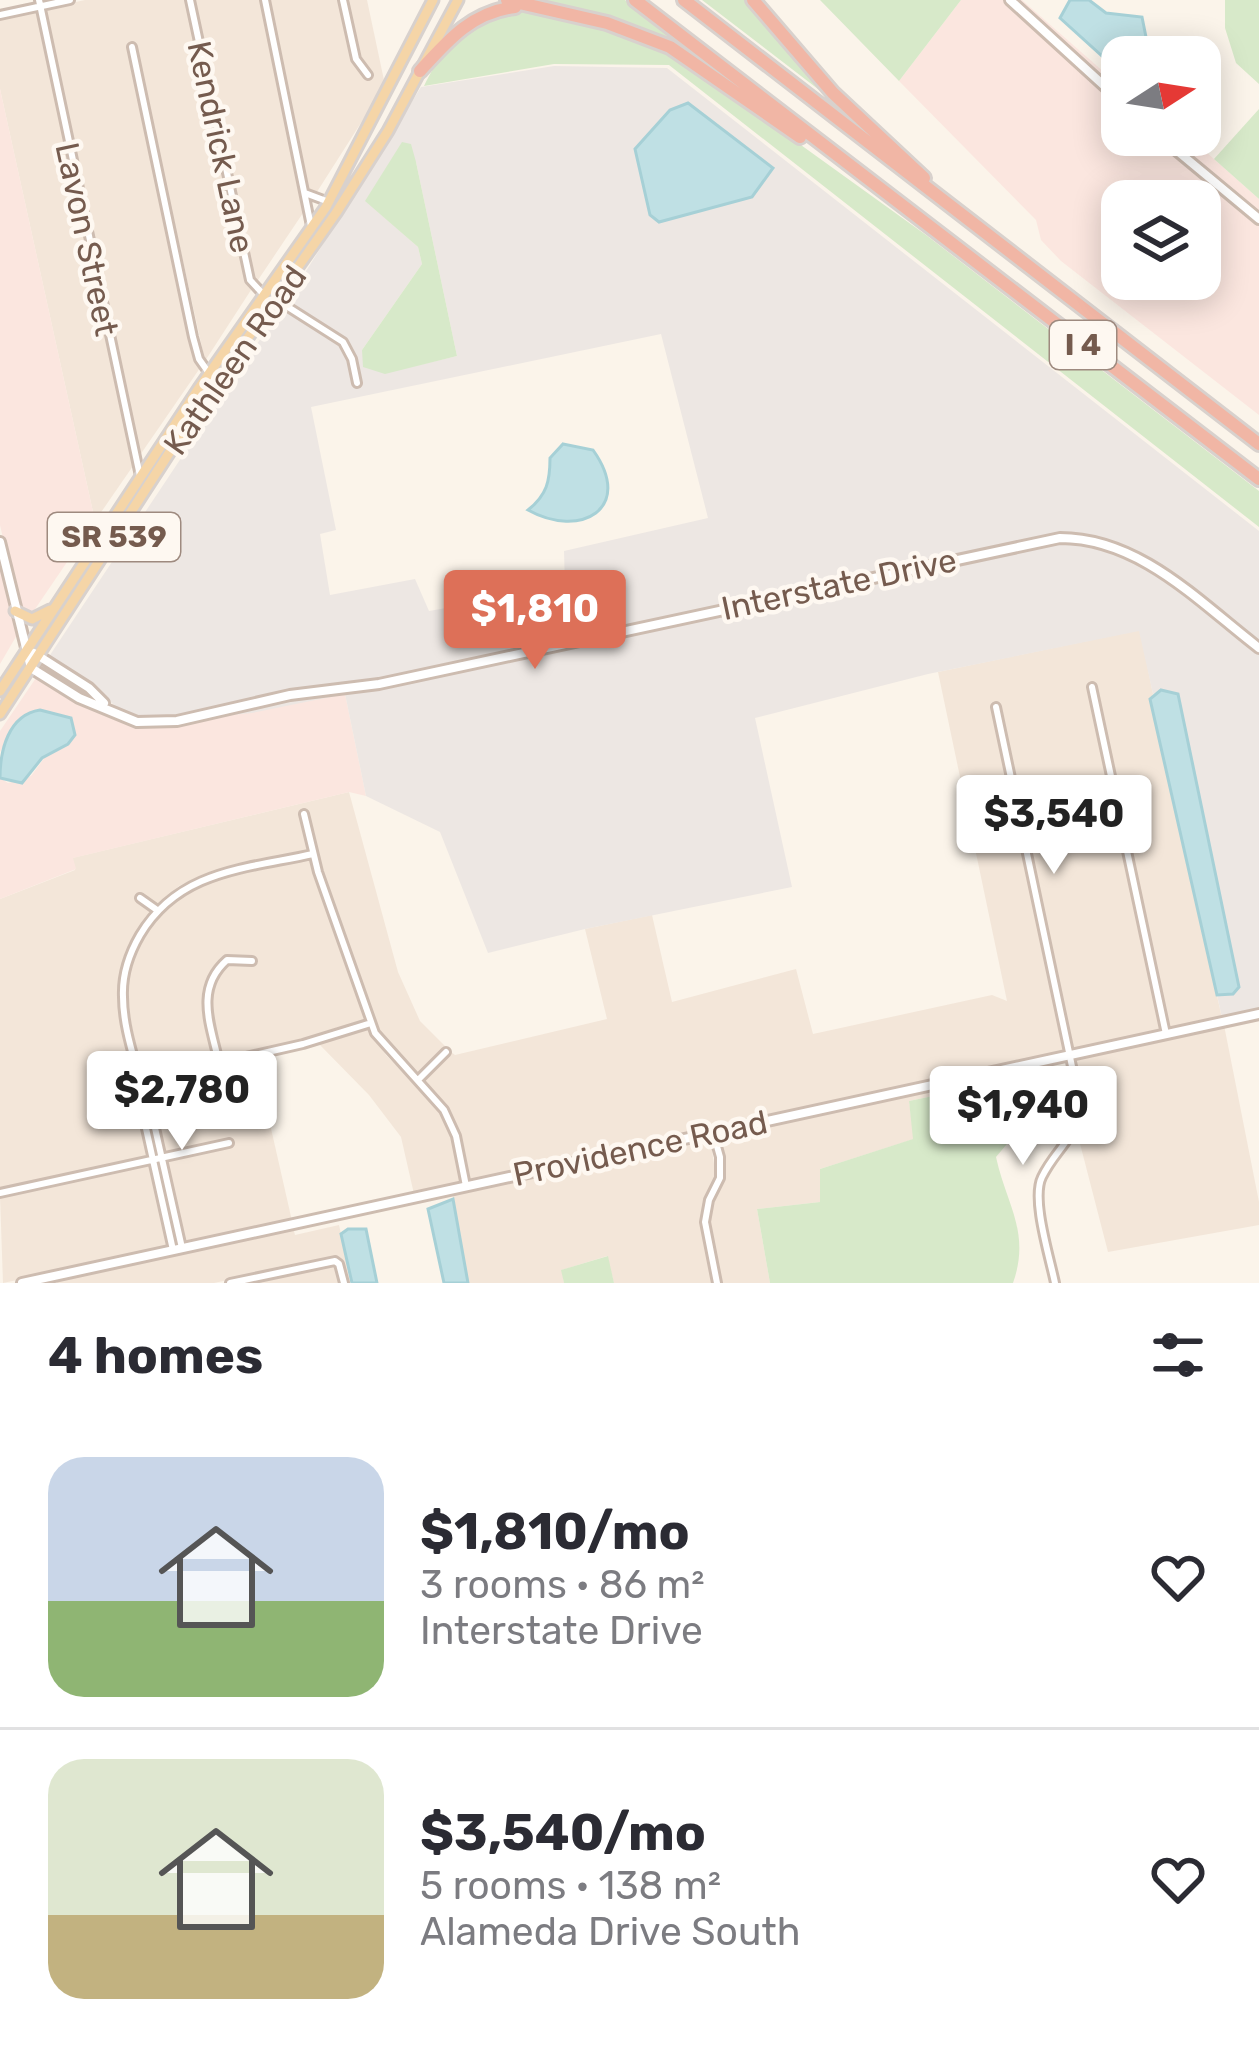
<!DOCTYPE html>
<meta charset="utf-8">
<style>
:root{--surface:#fff;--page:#f7f7f7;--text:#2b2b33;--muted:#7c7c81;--line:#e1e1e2;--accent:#dd7058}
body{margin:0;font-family:Rubik,sans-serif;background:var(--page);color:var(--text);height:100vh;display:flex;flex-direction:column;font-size:45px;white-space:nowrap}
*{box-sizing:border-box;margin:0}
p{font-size:39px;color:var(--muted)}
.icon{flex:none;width:66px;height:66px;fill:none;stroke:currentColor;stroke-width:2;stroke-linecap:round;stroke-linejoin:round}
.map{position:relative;height:1283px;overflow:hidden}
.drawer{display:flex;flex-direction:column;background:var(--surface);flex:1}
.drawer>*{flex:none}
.needle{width:78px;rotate:78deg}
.fabs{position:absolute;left:1101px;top:36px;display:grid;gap:24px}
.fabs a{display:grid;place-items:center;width:120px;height:120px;border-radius:24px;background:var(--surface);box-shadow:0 6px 30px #0003;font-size:60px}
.price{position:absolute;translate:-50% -102px;padding:0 27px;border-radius:12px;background:#fff;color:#222;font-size:39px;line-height:78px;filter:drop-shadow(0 3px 6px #0008)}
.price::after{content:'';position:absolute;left:50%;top:72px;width:36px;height:27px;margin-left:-18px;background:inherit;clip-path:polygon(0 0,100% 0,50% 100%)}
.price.selected{background:var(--accent);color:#fff}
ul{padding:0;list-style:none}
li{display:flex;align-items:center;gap:36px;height:300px;padding:0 48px}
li+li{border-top:3px solid var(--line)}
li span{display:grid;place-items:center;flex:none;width:336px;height:240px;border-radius:36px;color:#555}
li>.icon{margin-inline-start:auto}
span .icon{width:144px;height:144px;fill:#fffc;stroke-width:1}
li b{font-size:51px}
h2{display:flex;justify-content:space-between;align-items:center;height:144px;padding:0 48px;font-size:51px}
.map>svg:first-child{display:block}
.residential{fill:#f3e6d9}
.commercial{fill:#fbe6df;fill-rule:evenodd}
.industrial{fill:#ede7e3;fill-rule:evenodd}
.green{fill:#d7e9c9}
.water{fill:#bfe0e4;stroke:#a6d0d6;stroke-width:3}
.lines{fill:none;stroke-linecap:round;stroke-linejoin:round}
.minor-casing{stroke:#cdbcb0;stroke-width:12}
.tertiary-casing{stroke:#cdbcb0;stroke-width:14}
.primary-casing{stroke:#d8d1cd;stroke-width:15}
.motorway-casing{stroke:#d8d1cd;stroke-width:18}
.minor{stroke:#fff;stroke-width:6}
.tertiary{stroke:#fff;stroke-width:8}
.primary{stroke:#f5d5a7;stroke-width:9}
.motorway{stroke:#f1b6a5;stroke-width:12}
.labels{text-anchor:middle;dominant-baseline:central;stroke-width:9;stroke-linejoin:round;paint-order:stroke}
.shield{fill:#fef8f1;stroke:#9e8a7f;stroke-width:3}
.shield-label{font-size:30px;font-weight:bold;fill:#755b4e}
.street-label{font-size:33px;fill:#755b4e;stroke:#fef8f1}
</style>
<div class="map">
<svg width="1259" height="1283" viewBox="0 0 1259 1283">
<rect width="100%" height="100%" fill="#fbf4ea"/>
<path class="residential" d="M85,0H187L246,281L251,290L205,361L135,44L128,45L189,338L200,368L138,458L45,18L44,9Z
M194,0H262L305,210L256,283Z
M269,0H339L352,60L367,79L373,75L359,58L346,0H367L385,85L315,195L309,191Z
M37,11L133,466L95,521L0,89V18Z
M1140,630L1153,694L1150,699L1222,1018L1169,1030L1096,684H1089L1162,1031L1073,1050L999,704H992L1065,1052L469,1182L455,1123L423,1080L451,1052L455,1055L607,1019L585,929L652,915L672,1002L796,969L813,1034L992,995L1007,1001L938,672Z
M349,792L398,972L420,1021L446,1047L418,1075L378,1032L321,871L307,811H301L308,851L202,875L179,886L157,905L140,894L135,898L152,911L124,960L118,992L148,1158L0,1189V899L75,870L72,858Z
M310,858L366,1021L328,1035L222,1059L210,1003L212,985L228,963L254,965L256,959L231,955L211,972L202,997L215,1060L143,1076L127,1005V978L137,947L160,912L173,899L205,882Z
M1224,1025L1259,1202V1225L1108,1252L1077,1132L1085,1109L1074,1057Z
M368,1028L386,1055L441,1112L452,1137L462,1183L414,1194L401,1137L369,1095L319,1044Z
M255,1058L292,1221L185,1244L166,1161L233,1144L231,1139L165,1154L146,1082Z
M1022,1068L1024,1077L909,1101L914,1139L820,1169V1202L757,1209L770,1283H721L709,1222L713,1201L724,1178L718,1135Z
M710,1136L716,1178L705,1199L702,1223L713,1283H614L607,1256L562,1270L564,1283H468L452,1192Z
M149,1164L169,1248L3,1283L0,1196Z
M339,1225L352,1283H347L342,1261L334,1257L214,1283H57V1280L99,1269L293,1227L295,1235Z
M334,1264L340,1283H245Z"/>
<path class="commercial" d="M961,0H1005L1122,107V135H1152L1221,196L1259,223V415L1061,261L1041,240L1036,220L899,81ZM1122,201H1200V279H1122Z
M1016,0H1022L1122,88V97Z
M0,89L95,521L31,615L19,608L0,525Z
M1163,135H1179L1205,151L1259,199V215Z
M0,559L17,635L0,664Z
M38,675L137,726L178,725L345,694L366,796L349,792L73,858L76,869L0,899V778L8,783L31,776L48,753L68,744L71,718L40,710L14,725L0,752V731Z"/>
<path class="industrial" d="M554,66L667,68L1259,531V644L1147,557L1098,538L1060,535L379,680L290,692L176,718L138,719L121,711L92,686L48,658L283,305L340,345L348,360L354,387L361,386L355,357L346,341L288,300L421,87ZM416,162L457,356L385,373L362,350L422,264L418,247L366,201ZM661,334L708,518L564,551L565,587L429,611L415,579L330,595L320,534L336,530L311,407Z
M1060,542L1095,544L1142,563L1259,653V1010L1222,1018L1217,995L1224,996L1239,986L1178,694L1161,690L1153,694L1139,631L928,674L755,718L792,887L585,929L488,953L440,832L366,796L345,694L252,713L210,717L291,699L380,687Z"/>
<path class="green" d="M525,0H625L708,67L666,43Z
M702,0H751L830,97L827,96Z
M820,0H961L899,81Z
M1225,0H1259V84L1236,63L1225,28Z
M515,10L582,20L676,55L926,235L1259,491V527L669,65L554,64L424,86C452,32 458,29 515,10Z
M1259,109V199L1214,159Z
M402,142L411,144L416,162L457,356L385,374L363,367L362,350L422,264L418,247L365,201Z
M1029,1076L1019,1105L1027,1120L996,1157C1006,1204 1031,1232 1013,1283H770L757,1209L820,1202V1169L913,1139L909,1101Z
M608,1256L614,1283H564L561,1270Z"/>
<path class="water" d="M1070,0H1089L1106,13L1142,17L1150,57H1122V74L1060,18Z
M688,103L773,168L752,197L659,222L650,215L635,149L670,110Z
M563,444L593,450C635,509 580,539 528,510C547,495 550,481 550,458Z
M1161,690L1178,694L1239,987L1233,994L1217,995L1150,699Z
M40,710L71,718L75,735L68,744L42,758L22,783L0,778C0,751 8,715 40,710Z
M453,1199L468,1283H444L428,1209Z
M348,1229H366L377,1283H352L341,1234Z"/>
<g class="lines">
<g class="minor-casing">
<path id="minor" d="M39,0L140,476
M190,0L250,280L264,295
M265,0L311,226
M343,0L356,59L368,75
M0,15L70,0
M132,47L193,337L199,359L216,383
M305,193L329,202
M277,300L343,342L352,359L357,383
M1092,687L1166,1034
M996,707L1081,1109C1072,1143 1055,1150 1042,1177C1031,1199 1050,1258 1055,1283
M304,814L318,872L375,1033L444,1110L456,1136L466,1186
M140,898L157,910
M219,1063C211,1026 194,989 227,960L252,961
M419,1079L446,1052
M140,1081L303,1044L371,1023
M140,1084L139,1097L173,1250
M713,1132L720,1157V1178L709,1200L705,1222L717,1283
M0,1193L229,1143
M182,1248L146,1088L140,1081C133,1054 123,1025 123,997C122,975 129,954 140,935C179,870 245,869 313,854
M230,1283L335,1261L339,1264L344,1283"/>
</g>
<g class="tertiary-casing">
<path id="tertiary" d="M1010,0L1122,102
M1158,135L1259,219
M0,542L31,668L79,698L137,722L177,721L290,695L379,684L1060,538C1140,538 1199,602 1259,648
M34,653L89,688L104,703
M22,1283L1259,1014"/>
</g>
<g class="primary-casing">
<path id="primary" d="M15,611L32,619L50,610
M0,691L199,388L326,207L433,0
M0,714L199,407L336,213L388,131L458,0"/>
</g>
<g class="motorway-casing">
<path id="motorway" d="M507,0L607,23L670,47L800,137
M635,0L1259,479
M684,0L1259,444
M753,0L833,93L924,178
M420,71C448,40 472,12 515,7"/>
</g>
<use href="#minor" class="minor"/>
<use href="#tertiary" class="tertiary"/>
<use href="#primary" class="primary"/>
<use href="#motorway" class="motorway"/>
</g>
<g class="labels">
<g class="shield">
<rect x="1050" y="321" width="66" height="48" rx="9"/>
<rect x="48" y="513" width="132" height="48" rx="9"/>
</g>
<g class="shield-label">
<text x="1083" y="345">I 4</text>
<text x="114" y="537">SR 539</text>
</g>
<g class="street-label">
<text transform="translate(221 147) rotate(78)">Kendrick Lane</text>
<text transform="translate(87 239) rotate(78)">Lavon Street</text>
<text transform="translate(235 360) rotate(-55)">Kathleen Road</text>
<text transform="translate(839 584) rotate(-12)">Interstate Drive</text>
<text transform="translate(640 1148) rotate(-12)">Providence Road</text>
</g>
</g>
</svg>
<div class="fabs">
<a><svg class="needle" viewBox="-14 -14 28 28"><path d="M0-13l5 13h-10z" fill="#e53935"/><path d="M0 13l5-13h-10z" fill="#7c7c81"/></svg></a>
<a><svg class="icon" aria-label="layers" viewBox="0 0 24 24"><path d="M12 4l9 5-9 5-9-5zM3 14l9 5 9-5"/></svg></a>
</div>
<b class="price selected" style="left:535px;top:672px">$1,810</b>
<b class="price" style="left:1054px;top:877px">$3,540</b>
<b class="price" style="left:182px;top:1153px">$2,780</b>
<b class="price" style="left:1023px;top:1168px">$1,940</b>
</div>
<section class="drawer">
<h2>4 homes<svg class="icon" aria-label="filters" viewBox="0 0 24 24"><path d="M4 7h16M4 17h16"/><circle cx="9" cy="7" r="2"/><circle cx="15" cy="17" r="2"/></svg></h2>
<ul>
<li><span style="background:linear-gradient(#c9d6e8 60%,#8fb573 0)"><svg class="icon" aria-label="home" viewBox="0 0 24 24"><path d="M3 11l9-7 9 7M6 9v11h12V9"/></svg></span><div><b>$1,810/mo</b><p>3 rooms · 86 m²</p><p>Interstate Drive</p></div><svg class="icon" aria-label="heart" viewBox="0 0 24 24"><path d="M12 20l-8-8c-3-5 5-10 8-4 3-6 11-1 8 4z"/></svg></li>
<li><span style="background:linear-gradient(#dfe7d0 65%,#c2b280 0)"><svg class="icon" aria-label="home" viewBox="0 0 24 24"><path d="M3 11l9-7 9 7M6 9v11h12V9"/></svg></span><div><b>$3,540/mo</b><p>5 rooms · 138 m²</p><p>Alameda Drive South</p></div><svg class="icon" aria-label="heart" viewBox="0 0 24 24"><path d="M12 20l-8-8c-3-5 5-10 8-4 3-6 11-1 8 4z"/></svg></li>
</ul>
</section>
